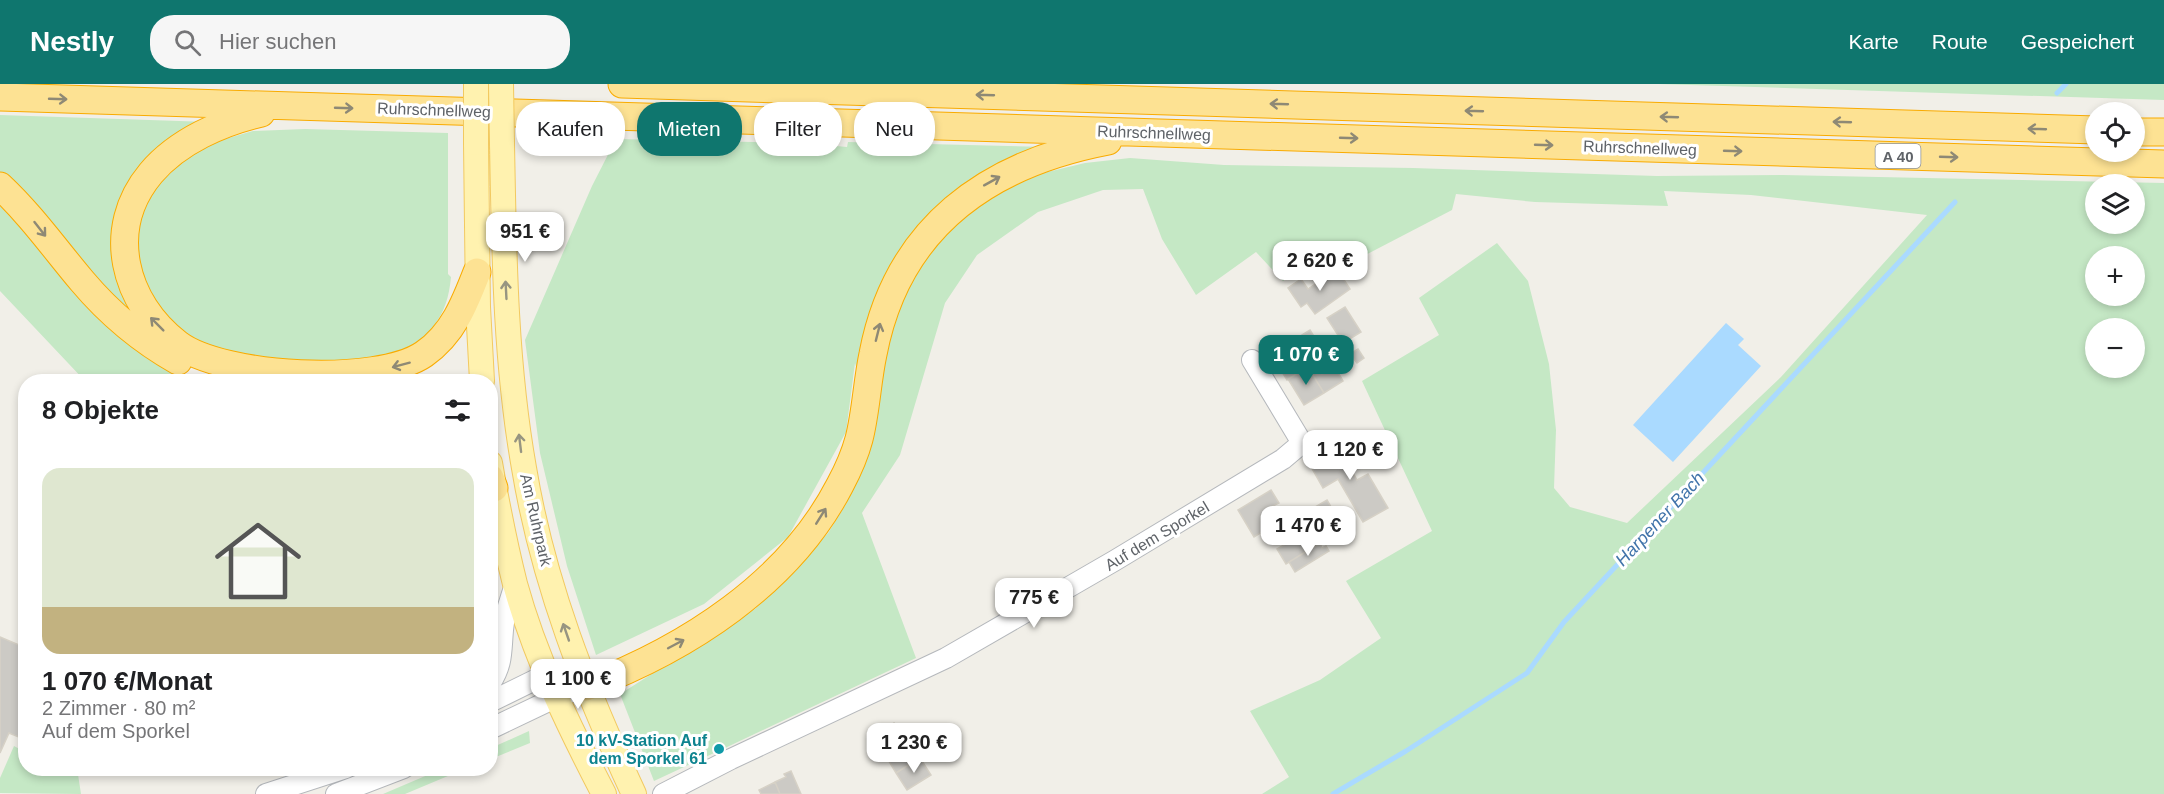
<!DOCTYPE html>
<html lang="de">
<meta charset="utf-8">
<style>
:root{--surface:#fff;--page:#f6f6f6;--text:#202124;--muted:#757577;--accent:#0f766e}
body{margin:0;font-family:Arial,sans-serif;background:var(--page);color:var(--text);height:100vh;display:flex;flex-direction:column;font-size:22px;white-space:nowrap}
*{box-sizing:border-box;margin:0}
p{font-size:20px;color:var(--muted)}
.icon{flex:none;width:33px;height:33px;fill:none;stroke:currentColor;stroke-width:2;stroke-linecap:round;stroke-linejoin:round}
.map{position:relative;flex:1;overflow:hidden}
.panel{position:absolute;left:18px;top:290px;width:480px;height:402px;display:flex;flex-direction:column;background:var(--surface);border-radius:24px;box-shadow:0 3px 9px #0003}
.panel>*{flex:none}
.banner{position:absolute;left:516px;top:18px;width:570px;height:54px;display:flex;gap:12px}
.buttons{position:absolute;left:2085px;top:18px;display:grid;gap:12px}
.buttons a{display:grid;place-items:center;width:60px;height:60px;border-radius:50%;background:var(--surface);box-shadow:0 3px 9px #0003;font-size:30px}
.price{position:absolute;translate:-50% -51px;padding:0 14px;border-radius:12px;background:#fff;color:#222;font-size:20px;line-height:39px;filter:drop-shadow(0 2px 3px #0008)}
.price::after{content:'';position:absolute;left:50%;top:36px;width:18px;height:14px;margin-left:-9px;background:inherit;clip-path:polygon(0 0,100% 0,50% 100%)}
.price.current{background:var(--accent);color:#fff}
ul{padding:0;list-style:none}
li{display:grid;align-content:center;gap:12px;height:318px;padding:0 24px}
li span{display:grid;place-items:center;height:186px;border-radius:18px;color:#555}
li>.icon{margin-inline-start:auto}
span .icon{width:108px;height:108px;fill:#fffc;stroke-width:1}
li b{font-size:26px}
h2{display:flex;justify-content:space-between;align-items:center;height:72px;padding:0 24px;font-size:26px}
.chip{padding:0 21px;border-radius:24px;background:var(--surface);box-shadow:0 3px 9px #0003;font-size:21px;line-height:54px}
.chip.current{background:var(--accent);color:#fff}
header{display:flex;align-items:center;gap:36px;box-sizing:border-box;height:84px;padding:0 30px;background:var(--accent);color:#fff}
header strong{font-size:28px}
nav{display:flex;gap:33px;margin-inline-start:auto;font-size:21px}
.search{width:420px;height:54px;background:var(--page);display:flex;align-items:center;gap:15px;box-sizing:border-box;padding:0 21px;border-radius:24px;color:var(--muted);font-size:22px}
.map>svg:first-child{display:block}
.green{fill:#c5e8c5;fill-rule:evenodd}
.water{fill:#aadaff}
.lines{fill:none;stroke-linecap:round;stroke-linejoin:round}
.stream{stroke:#aadaff;stroke-width:5}
.building{fill:#cccac5;stroke:#d6d1c6;stroke-width:1.5}
.minor-casing{stroke:#b5b8bc;stroke-width:22}
.major-casing{stroke:#f2c960;stroke-width:26}
.highway-casing{stroke:#f9ab00;stroke-width:29}
.minor{stroke:#fff;stroke-width:20}
.major{stroke:#fff2af;stroke-width:24}
.highway{stroke:#fde293;stroke-width:27}
.major-bridge-casing{stroke:#f2c960;stroke-width:26;stroke-linecap:butt}
.major-bridge{stroke:#fff2af;stroke-width:24}
.oneway{stroke:#8e8975}
.oneway2{stroke:#979581}
.culture-dot{fill:#0f9aa8;stroke:#fff;stroke-width:2}
.labels{text-anchor:middle;dominant-baseline:central;stroke-width:6;stroke-linejoin:round;paint-order:stroke}
.shield{fill:#fff;stroke:#8f9295;stroke-width:1.5}
.shield-label{font-size:15px;font-weight:bold;fill:#5f6368}
.street-label{font-size:16px;fill:#5f6368;stroke:#fff}
.culture-label{font-size:16px;font-weight:bold;fill:#0d838f;stroke:#fff;text-anchor:end}
.water-label{font-size:18px;font-style:italic;fill:#4174aa;stroke:#fff}
</style>
<header>
<strong>Nestly</strong>
<div class="search"><svg class="icon" aria-label="search" viewBox="0 0 24 24"><circle cx="10" cy="10" r="6"/><path d="M15 15l6 6"/></svg>Hier suchen</div>
<nav><a>Karte</a><a>Route</a><a>Gespeichert</a></nav>
</header>
<div class="map">
<svg width="2164" height="710" viewBox="0 0 2164 710">
<rect width="100%" height="100%" fill="#f1efe8"/>
<path class="green" d="M1658,0H2164V16Z
M0,31L209,38L130,103L136,229L130,233L19,106L0,88Z
M305,45L448,49V190L451,193C449,213 445,227 433,243L437,249L379,279L262,278L196,259L149,217L135,168L144,120L157,97L179,78L218,57L253,47Z
M616,55L803,59L847,63L848,58L1049,63L962,107L859,293L855,279L846,348L788,453L704,520L596,571L567,482L540,369L525,256L592,102Z
M1130,74L1224,81L1413,84L1657,92L1783,91L2164,99V710H1262L1289,693L1250,627L1320,596L1381,554L1346,497L1432,447L1362,297L1439,251L1419,214L1497,159L1528,197L1549,280L1556,346L1554,404L1570,423L1627,439L1781,293L1927,131L1751,111L1664,107L1668,122L1535,118L1456,110L1452,126L1352,178L1339,159L1283,197L1256,168L1196,211L1162,155L1143,105L1103,106L1038,128L977,171L945,219L900,371L862,429L916,574L725,664L722,659L712,663L714,669L654,697L620,610L755,525L828,449L846,420L871,354L890,240L906,207L932,166L961,136L994,112L1039,90L1085,79ZM2096,100H2134V140H2096ZM2096,172H2134V212H2096ZM2096,244H2134V284H2096Z
M0,122L134,264L180,291L197,297H85L0,207Z
M529,647L530,659L491,675V664Z
M14,662L25,668L26,684H77L81,710L0,709V694Z
M444,684H467L405,710H383Z"/>
<path class="water" d="M1726,239L1744,255L1738,261L1761,282L1673,378L1633,341Z"/>
<g class="lines">
<path class="stream" d="M2057,9L2066,0
M1333,710L1406,667L1527,589L1564,538L1955,118"/>
</g>
<path class="building" d="M1337,185L1350,205L1315,230L1307,219L1301,223L1288,204L1301,195L1308,205Z
M1345,223L1361,248L1343,259L1327,234Z
M1310,246L1318,259L1300,270L1292,257Z
M1292,257L1308,283L1287,296L1271,270Z
M1358,265L1364,274L1357,279L1350,270Z
M1308,283L1324,309L1304,321L1288,295Z
M1335,283L1343,297L1324,309L1311,288L1318,284L1322,290Z
M1348,358L1361,382L1352,387L1357,396L1368,390L1388,424L1363,438L1338,395L1323,404L1310,381Z
M1271,406L1279,419L1267,425L1275,440L1254,453L1238,426Z
M1327,416L1338,435L1322,445L1310,426Z
M1311,445L1320,459L1286,480L1277,465Z
M1320,459L1322,464L1326,462L1329,467L1295,488L1289,478Z
M0,553L26,564V656L9,649L0,669Z
M894,639L908,662L887,674L873,652Z
M722,660L725,666L716,671L713,664Z
M908,662L916,676L896,689L887,674Z
M920,674L931,691L907,706L896,689Z
M791,687L801,710H780L775,698L786,693L784,690Z
M775,698L780,710H761L759,706Z"/>
<g class="lines">
<g class="minor-casing">
<path id="minor" d="M490,600C503,580 501,568 503,546C504,531 511,514 515,500
M490,618L547,590L586,603
M490,645L557,613L586,603
M266,710L346,684
M336,710L404,684
M663,710L731,675L946,574L1114,477L1283,375L1302,359L1252,276"/>
</g>
<g class="major-casing">
<path id="major" d="M476,59L478,223L482,297
M502,59C504,167 505,277 524,384C543,499 585,605 634,710
M490,379C497,419 505,460 515,500C535,573 569,643 604,710"/>
</g>
<g class="highway-casing">
<path id="highway" d="M622,0L2096,46
M0,13L2164,80
M261,29C222,38 178,57 151,89C104,145 124,219 178,260C223,294 378,302 424,270C453,250 465,219 477,188
M2134,48H2164
M0,102C31,131 55,165 82,197C109,229 141,256 178,277
M490,394L494,404
M586,603C686,565 789,500 840,401C847,388 855,370 859,355C866,328 867,298 873,270C897,144 987,80 1108,57"/>
</g>
<use href="#minor" class="minor"/>
<use href="#major" class="major"/>
<use href="#highway" class="highway"/>
<g class="major-bridge-casing">
<path id="major-bridge" d="M476,0V59
M501,0L502,59"/>
</g>
<use href="#major-bridge" class="major-bridge"/>
</g>
<defs><path id="oneway-shaft" d="M-6 0H5M1.5-3L5.5 0L1.5 3" fill="none" stroke-width="1.6" stroke-linecap="round" stroke-linejoin="round" transform="scale(1.5)"/></defs>
<g class="oneway">
<use href="#oneway-shaft" transform="translate(985 11) rotate(-178)"/>
<use href="#oneway-shaft" transform="translate(58 15) rotate(2)"/>
<use href="#oneway-shaft" transform="translate(1279 20) rotate(-178)"/>
<use href="#oneway-shaft" transform="translate(344 24) rotate(2)"/>
<use href="#oneway-shaft" transform="translate(1474 27) rotate(-178)"/>
<use href="#oneway-shaft" transform="translate(1669 33) rotate(-178)"/>
<use href="#oneway-shaft" transform="translate(1842 38) rotate(-178)"/>
<use href="#oneway-shaft" transform="translate(2037 45) rotate(-178)"/>
<use href="#oneway-shaft" transform="translate(1349 54) rotate(2)"/>
<use href="#oneway-shaft" transform="translate(1544 61) rotate(2)"/>
<use href="#oneway-shaft" transform="translate(1733 67) rotate(2)"/>
<use href="#oneway-shaft" transform="translate(1949 73) rotate(2)"/>
<use href="#oneway-shaft" transform="translate(992 97) rotate(-29)"/>
<use href="#oneway-shaft" transform="translate(40 145) rotate(52)"/>
<use href="#oneway-shaft" transform="translate(157 240) rotate(-135)"/>
<use href="#oneway-shaft" transform="translate(878 248) rotate(-76)"/>
<use href="#oneway-shaft" transform="translate(401 281) rotate(165)"/>
<use href="#oneway-shaft" transform="translate(821 432) rotate(-58)"/>
<use href="#oneway-shaft" transform="translate(676 560) rotate(-28)"/>
</g>
<g class="oneway2">
<use href="#oneway-shaft" transform="translate(506 206) rotate(-93)"/>
<use href="#oneway-shaft" transform="translate(520 359) rotate(-97)"/>
<use href="#oneway-shaft" transform="translate(566 548) rotate(-109)"/>
</g>
<circle class="culture-dot" cx="719" cy="665" r="6"/>
<g class="labels">
<rect class="shield" x="1875.5" y="60" width="45" height="24" rx="4.5"/>
<g class="shield-label">
<text x="1898" y="72">A 40</text>
</g>
<g class="street-label">
<text transform="translate(434 26) rotate(2)">Ruhrschnellweg</text>
<text transform="translate(1154 49) rotate(2)">Ruhrschnellweg</text>
<text transform="translate(1640 64) rotate(2)">Ruhrschnellweg</text>
<text transform="translate(536 436) rotate(77)">Am Ruhrpark</text>
<text transform="translate(1157 452) rotate(-31)">Auf dem Sporkel</text>
</g>
<g class="culture-label">
<text x="707" y="656">10 kV-Station Auf<tspan x="707" dy="18">dem Sporkel 61</tspan></text>
</g>
<g class="water-label">
<text transform="translate(1660 435) rotate(-47)">Harpener Bach</text>
</g>
</g>
</svg>
<div class="buttons">
<a><svg class="icon" aria-label="locate" viewBox="0 0 24 24"><circle cx="12" cy="12" r="6"/><path d="M12 2v4M12 18v4M2 12h4M18 12h4"/></svg></a>
<a><svg class="icon" aria-label="layers" viewBox="0 0 24 24"><path d="M12 4l9 5-9 5-9-5zM3 14l9 5 9-5"/></svg></a>
<a>+</a>
<a>−</a>
</div>
<b class="price" style="left:525px;top:179px">951 €</b>
<b class="price" style="left:1320px;top:208px">2 620 €</b>
<b class="price current" style="left:1306px;top:302px">1 070 €</b>
<b class="price" style="left:1350px;top:397px">1 120 €</b>
<b class="price" style="left:1308px;top:473px">1 470 €</b>
<b class="price" style="left:1034px;top:545px">775 €</b>
<b class="price" style="left:578px;top:626px">1 100 €</b>
<b class="price" style="left:914px;top:690px">1 230 €</b>
<div class="banner">
<a class="chip">Kaufen</a>
<a class="chip current">Mieten</a>
<a class="chip">Filter</a>
<a class="chip">Neu</a>
</div>
<section class="panel">
<h2>8 Objekte<svg class="icon" aria-label="filters" viewBox="0 0 24 24"><path d="M4 7h16M4 17h16"/><circle cx="9" cy="7" r="2"/><circle cx="15" cy="17" r="2"/></svg></h2>
<ul>
<li><span style="background:linear-gradient(#dfe7d0 75%,#c2b280 0)"><svg class="icon" aria-label="home" viewBox="0 0 24 24"><path d="M3 11l9-7 9 7M6 9v11h12V9"/></svg></span><div><b>1 070 €/Monat</b><p>2 Zimmer · 80 m²</p><p>Auf dem Sporkel</p></div></li>
</ul>
</section>
</div>
